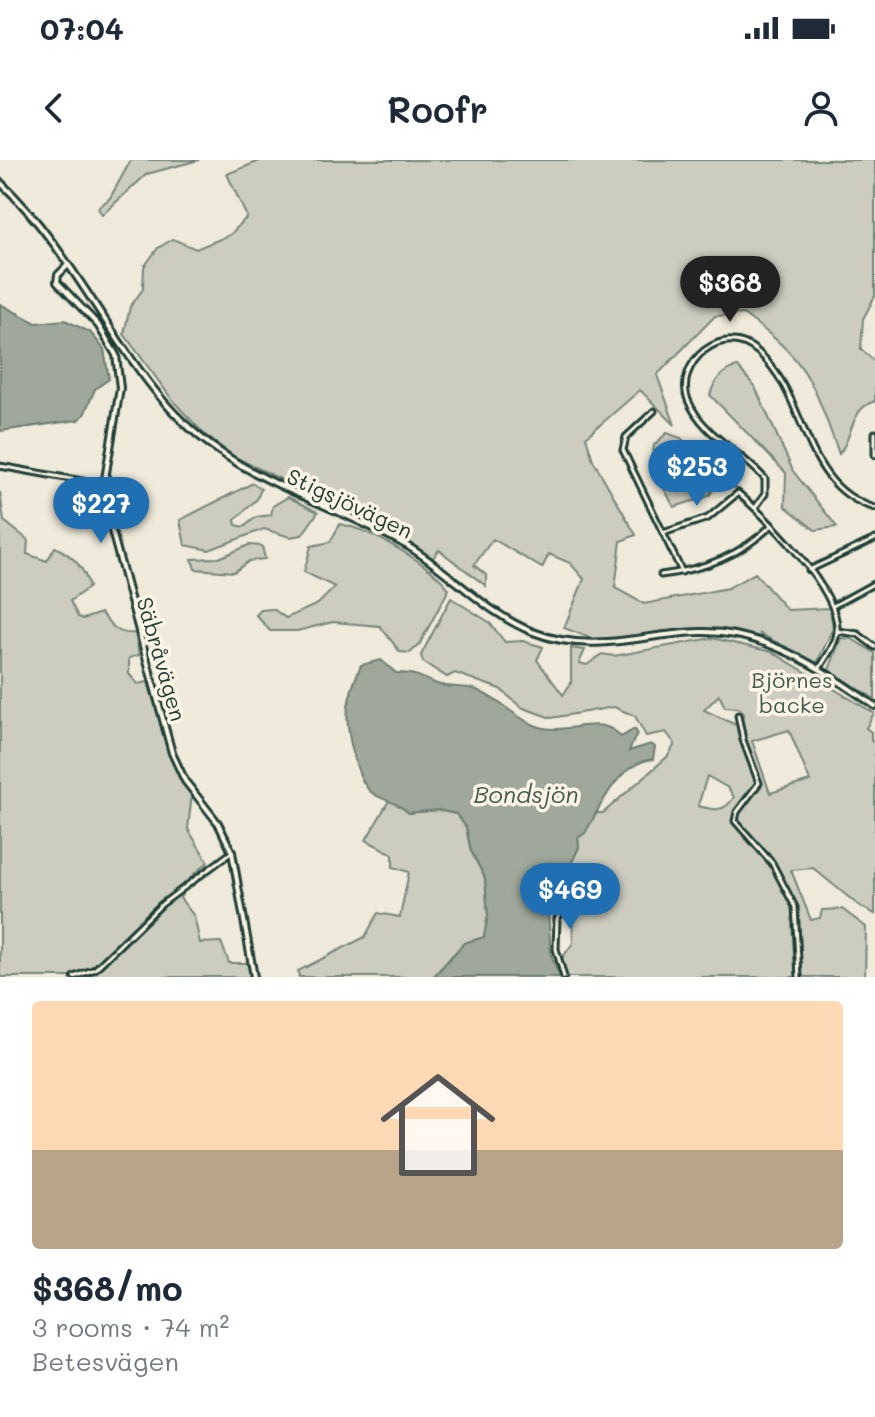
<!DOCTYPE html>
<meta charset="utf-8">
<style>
:root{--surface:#fff;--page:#f2f2f3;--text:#1f2937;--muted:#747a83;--line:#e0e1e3;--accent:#1f6fb2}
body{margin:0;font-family:Mali,sans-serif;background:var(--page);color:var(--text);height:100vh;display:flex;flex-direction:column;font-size:30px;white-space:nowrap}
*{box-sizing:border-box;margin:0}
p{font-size:26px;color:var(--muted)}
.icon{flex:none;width:44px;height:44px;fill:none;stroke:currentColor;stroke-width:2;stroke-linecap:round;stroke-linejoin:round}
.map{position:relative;height:817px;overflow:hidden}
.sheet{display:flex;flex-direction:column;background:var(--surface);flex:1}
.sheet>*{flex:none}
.price{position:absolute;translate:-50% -68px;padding:0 18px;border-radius:28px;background:var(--accent);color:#fff;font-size:26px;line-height:52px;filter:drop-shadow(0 2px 4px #0008)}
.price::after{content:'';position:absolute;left:50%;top:48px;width:24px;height:18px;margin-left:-12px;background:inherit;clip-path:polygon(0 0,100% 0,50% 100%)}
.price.on{background:#222;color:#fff}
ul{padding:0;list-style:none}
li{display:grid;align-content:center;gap:16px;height:424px;padding:0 32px}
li+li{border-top:2px solid var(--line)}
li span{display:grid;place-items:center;height:248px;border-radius:8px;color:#555}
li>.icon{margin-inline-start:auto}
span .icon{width:144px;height:144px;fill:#fffc;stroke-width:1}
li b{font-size:34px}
.status{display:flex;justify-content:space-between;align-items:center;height:56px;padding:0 40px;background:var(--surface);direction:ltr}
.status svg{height:22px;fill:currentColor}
header{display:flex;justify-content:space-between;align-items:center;height:104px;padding:0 32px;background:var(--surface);font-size:36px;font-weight:600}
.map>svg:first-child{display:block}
.green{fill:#cccdbf;stroke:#76857a;stroke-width:2;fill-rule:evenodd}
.water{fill:#9fa89a;stroke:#6c7d71;stroke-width:2}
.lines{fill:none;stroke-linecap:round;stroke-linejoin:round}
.street-casing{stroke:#1f3d34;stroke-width:9}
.secondary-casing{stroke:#1f3d34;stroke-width:10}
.street{stroke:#fcf5e5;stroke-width:3}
.secondary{stroke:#fcf5e5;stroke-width:4}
.labels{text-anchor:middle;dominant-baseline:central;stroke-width:7;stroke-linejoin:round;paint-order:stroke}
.street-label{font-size:22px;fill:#1f3d34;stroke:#fcf5e5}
.park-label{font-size:22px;fill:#425a50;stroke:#fcf5e5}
.water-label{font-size:24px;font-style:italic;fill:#455d53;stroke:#fcf5e5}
</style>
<div class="status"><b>07:04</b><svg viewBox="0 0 49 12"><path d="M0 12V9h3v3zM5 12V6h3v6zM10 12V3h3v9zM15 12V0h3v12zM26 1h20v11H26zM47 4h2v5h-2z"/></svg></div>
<header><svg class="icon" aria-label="back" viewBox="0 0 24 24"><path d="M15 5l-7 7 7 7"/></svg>Roofr<svg class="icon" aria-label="person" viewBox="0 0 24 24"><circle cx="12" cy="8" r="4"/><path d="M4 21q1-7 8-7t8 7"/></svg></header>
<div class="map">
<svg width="875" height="817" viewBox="0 0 875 817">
<rect width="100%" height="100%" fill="#efeada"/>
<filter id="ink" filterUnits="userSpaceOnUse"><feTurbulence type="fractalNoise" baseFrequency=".0125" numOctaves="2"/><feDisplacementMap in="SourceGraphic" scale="16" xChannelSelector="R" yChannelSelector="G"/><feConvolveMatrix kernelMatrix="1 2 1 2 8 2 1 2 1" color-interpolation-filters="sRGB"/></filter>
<g filter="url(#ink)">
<path class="green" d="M131,0H199L147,14L102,55L98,48L110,38Z
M262,0H875V136L863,159L861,189L875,202V241C849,249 854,276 839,294C812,220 809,201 743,154L715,156L657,215L675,265L640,230L586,277L593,300L636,375L621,381L615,428L644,444L728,428L755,413L787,450L830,448L833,468L817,503L760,474L761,478L710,470L631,480H596L564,468L584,419L570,403L549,394L542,408L493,379L474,405L486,415V426L439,390L433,398L384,369L235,297L205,275L174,242L124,174L130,147L143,129L144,107L158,88L173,79L196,89L230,75L247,57L227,14Z
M738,207L755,227L793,311L837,367L815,370L785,346L786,313L710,235C714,221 723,209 738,207Z
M667,273L681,278L739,331L720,318L709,336L674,347L651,304L654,285Z
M253,323L261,329L257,339L235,360L236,365L244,367L256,357L271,355L273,346L288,337L318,352L302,375L290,377L264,369L209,390L185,385L180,360Z
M0,332L4,361L28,380L27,394L47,401L55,387C72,395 85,408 89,427L70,441L78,457L83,459L101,453C112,466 117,475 135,473L139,495L129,498V514L138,524L148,522L171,598L192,633L188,669L208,702L192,716L180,738L194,756L200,783L221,782L229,803H255L257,817H0Z
M340,364C371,370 431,404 449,429L419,485L410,493L400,492L380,466L333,462L297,471H270L256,455L261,450L273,449L286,458L318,444L335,427L304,412L311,386L330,382Z
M249,385L262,386L265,399L249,401L234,412L195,409L192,399L219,398Z
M451,438L489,462L505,482L523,481L543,487L537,500L563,535L571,523V488L585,490L579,503L587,505L602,494L614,496L712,478L772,492L874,553L866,568L871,572V581L875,583V754L858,745L813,708L791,710L811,760L820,758L822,750L842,749L866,767L865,817H560L557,805L573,783L572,748L582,725L568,710L579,687L578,678L597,653H603L668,596L675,584L666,572L646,576L635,556L614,547L551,558L521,547L500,529L455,513L447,517L423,502L421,495ZM719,535L725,547L739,548L744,554L738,566L704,550ZM789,570L810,621L770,633L752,581ZM707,616L728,628L734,637C725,653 713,650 698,646Z
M841,478L852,479L875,493V539L829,510Z
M390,639L409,653L438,650L456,654L466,667L471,691L485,718L488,755L484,778L464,783L433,817H299L298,811L365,777L378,753L400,757L409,712L393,707V694L366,680Z"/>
<path class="water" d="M0,144L36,163L65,160L90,172L104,189L109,219L95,229L84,255L78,260L0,271Z
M381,500L396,513C417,513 419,517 437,524C448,528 462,526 474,529C499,538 518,562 544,568C569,574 602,553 621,577L635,569L637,573L629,591L651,584L655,587L653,599C618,603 601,646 585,673L578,678L579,687L548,752L551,795L560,817H433L464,783L484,777L488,755L485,718L471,691L466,667L456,654L438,650L409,653C395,640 380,640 371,632C356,620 345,566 348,547C350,532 355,519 361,505Z"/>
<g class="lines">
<g class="street-casing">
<path id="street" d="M654,251L626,277L623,290L682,412
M875,273V295
M0,306L104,325
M755,348L765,334V319C741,291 703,276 688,240C674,205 722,159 758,192C810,238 800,326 875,348
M663,373L708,358L738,333C767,358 840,430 837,471C836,485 826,497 819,509
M809,410L875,379
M661,415C705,409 740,396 772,365
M833,446L875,423
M837,471L858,474L875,487
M738,555L743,580L759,623L737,652L735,661L772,703L795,747L799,817
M74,817L95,809L162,744L232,692
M564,817L556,789L557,759L581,721"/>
</g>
<g class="secondary-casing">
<path id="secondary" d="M0,22C68,86 106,174 166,244C235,323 324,337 409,387C452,413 485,453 533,472C591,495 641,474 700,472C766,470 823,510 875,546
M68,105L58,115L57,122L98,165L116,195L120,228L104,325L106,349L172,593L185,621L218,663L232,692L254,817"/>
</g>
<use href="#street" class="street"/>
<use href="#secondary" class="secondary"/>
</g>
</g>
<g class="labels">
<g class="street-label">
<text transform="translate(350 343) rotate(25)">Stigsjövägen</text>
<text transform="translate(162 499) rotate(74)">Säbråvägen</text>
</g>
<g class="park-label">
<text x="792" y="519">Björnes<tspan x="792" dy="25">backe</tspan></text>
</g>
<g class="water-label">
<text x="526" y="633">Bondsjön</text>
</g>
</g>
</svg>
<b class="price on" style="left:730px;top:164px">$368</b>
<b class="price" style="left:697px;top:348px">$253</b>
<b class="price" style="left:101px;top:385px">$227</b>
<b class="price" style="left:570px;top:771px">$469</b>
</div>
<section class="sheet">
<ul>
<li><span style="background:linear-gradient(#ffd9b3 60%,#b9a48a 0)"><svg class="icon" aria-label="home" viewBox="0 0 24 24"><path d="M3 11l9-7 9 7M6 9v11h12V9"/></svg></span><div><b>$368/mo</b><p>3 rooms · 74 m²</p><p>Betesvägen</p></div></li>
</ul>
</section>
